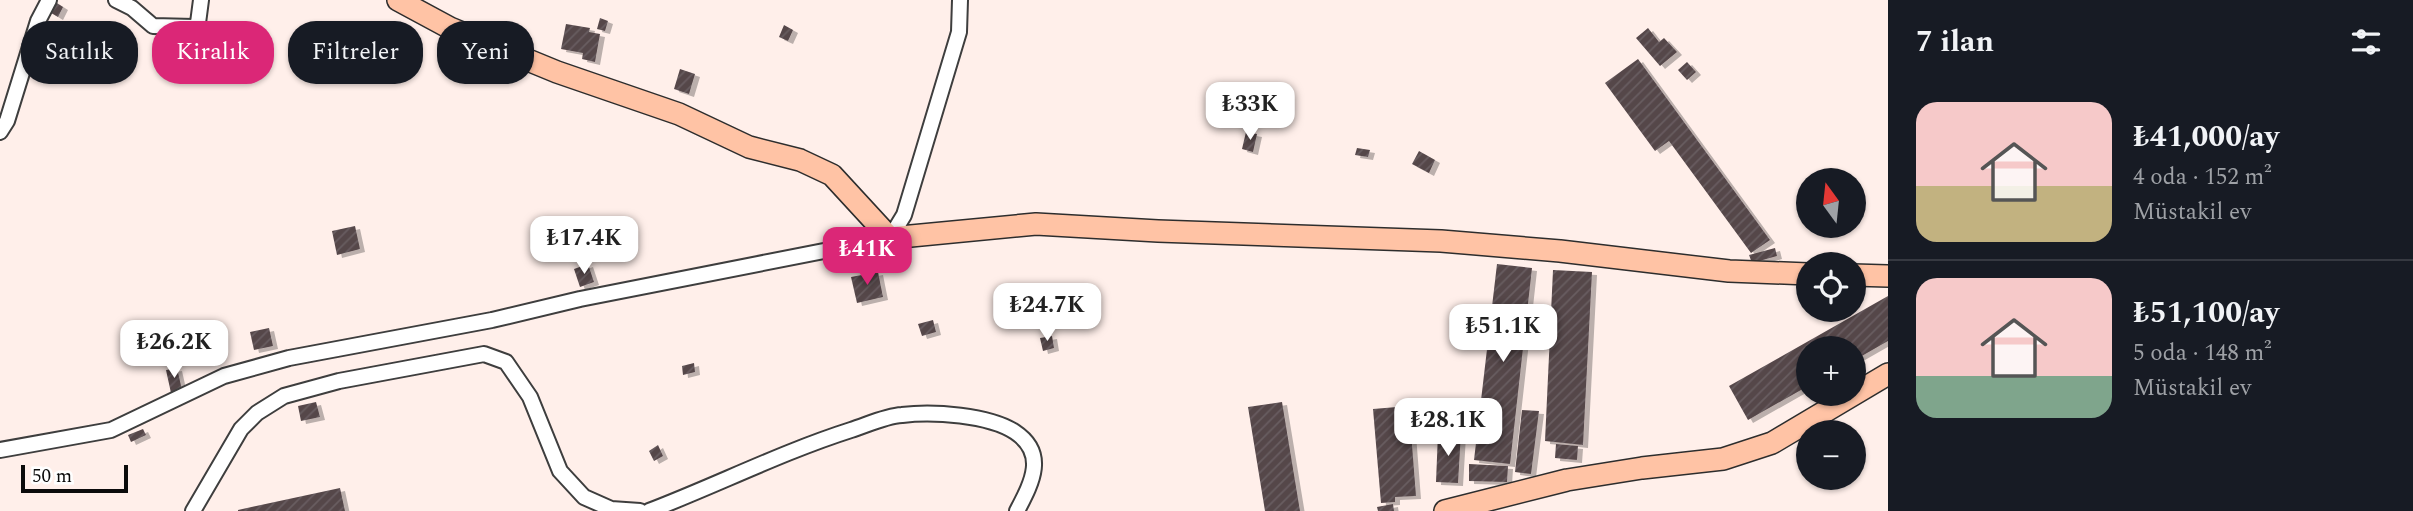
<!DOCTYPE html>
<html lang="tr">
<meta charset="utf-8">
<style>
:root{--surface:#171b24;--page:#242831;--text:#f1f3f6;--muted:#9ea1a6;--line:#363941;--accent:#db2777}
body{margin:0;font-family:Spectral,serif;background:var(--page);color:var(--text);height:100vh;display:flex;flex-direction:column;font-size:26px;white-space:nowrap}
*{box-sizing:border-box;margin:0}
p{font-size:23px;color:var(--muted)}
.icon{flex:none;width:38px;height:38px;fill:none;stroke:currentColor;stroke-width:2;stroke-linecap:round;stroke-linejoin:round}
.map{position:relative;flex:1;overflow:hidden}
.details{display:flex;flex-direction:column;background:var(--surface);width:525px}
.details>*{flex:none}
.guide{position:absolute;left:21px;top:21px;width:665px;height:63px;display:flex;gap:14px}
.needle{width:46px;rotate:345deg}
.tools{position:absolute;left:1796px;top:168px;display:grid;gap:14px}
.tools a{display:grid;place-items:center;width:70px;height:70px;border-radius:50%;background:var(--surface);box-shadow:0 2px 5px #0004;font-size:35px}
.scale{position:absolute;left:21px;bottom:18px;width:107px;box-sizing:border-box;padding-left:7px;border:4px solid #0b0b0b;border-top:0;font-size:19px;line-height:24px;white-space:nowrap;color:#0b0b0b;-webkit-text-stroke:5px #fff;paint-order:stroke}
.price{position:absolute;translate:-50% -60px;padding:0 16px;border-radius:14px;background:#fff;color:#222;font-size:23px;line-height:46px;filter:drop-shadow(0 2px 4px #0008)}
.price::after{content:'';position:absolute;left:50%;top:42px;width:21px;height:16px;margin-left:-10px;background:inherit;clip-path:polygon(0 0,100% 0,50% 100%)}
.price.on{background:var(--accent);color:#fff}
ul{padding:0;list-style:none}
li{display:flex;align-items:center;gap:21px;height:175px;padding:0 28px}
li+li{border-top:2px solid var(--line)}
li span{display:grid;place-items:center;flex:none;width:196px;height:140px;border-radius:21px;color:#555}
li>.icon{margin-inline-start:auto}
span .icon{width:84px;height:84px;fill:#fffc;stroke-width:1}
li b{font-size:30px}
h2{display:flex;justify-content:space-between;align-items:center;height:84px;padding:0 28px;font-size:30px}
.tag{padding:0 24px;border-radius:28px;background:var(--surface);box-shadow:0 2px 5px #0004;font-size:24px;line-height:63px}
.tag.on{background:var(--accent);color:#fff}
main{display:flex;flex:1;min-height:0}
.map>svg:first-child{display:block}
.building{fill:url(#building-hatch);filter:url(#shadow)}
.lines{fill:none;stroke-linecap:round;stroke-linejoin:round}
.street-casing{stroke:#3e3e3e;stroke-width:18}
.secondary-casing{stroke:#2d2d2d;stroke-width:24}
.street{stroke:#fff;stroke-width:14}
.secondary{stroke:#ffc3a5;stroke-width:21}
</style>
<main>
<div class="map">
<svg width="1888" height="511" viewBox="0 0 1888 511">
<defs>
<pattern id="building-hatch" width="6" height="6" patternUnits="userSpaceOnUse" patternTransform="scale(1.75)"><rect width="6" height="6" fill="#55474a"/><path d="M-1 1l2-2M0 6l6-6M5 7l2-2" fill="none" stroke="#685d60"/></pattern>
<filter id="shadow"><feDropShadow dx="5" dy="3" stdDeviation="0" flood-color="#0004"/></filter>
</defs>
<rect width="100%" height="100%" fill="#ffefea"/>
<path class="building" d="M52,0L63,7L58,17L43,8Z
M600,18L608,21L605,31L597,29Z
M566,24L590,28L589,32L600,34L595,62L582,59L583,53L561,49Z
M784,25L793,30L788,41L779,37Z
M1648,28L1659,42L1664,38L1677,52L1660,66L1636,38Z
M1638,59L1770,240L1751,253L1669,141L1655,151L1605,83Z
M1687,62L1696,72L1687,80L1678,70Z
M680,69L695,74L689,94L674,89Z
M1246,132L1257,134L1253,152L1242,149Z
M1357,148L1370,150L1368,157L1355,155Z
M1419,151L1435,160L1429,173L1412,164Z
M355,226L360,249L337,255L332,231Z
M1775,248L1777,256L1752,263L1749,255Z
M588,264L594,282L580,287L574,269Z
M1497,264L1532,268L1510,464L1474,460Z
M1553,270L1592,272L1583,445L1545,441Z
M878,272L883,297L857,303L851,277Z
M1888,296V341L1853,361V348H1808V386L1748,420L1729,386Z
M933,320L936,332L922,336L918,324Z
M269,328L273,346L254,350L250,332Z
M1052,336L1054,348L1043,351L1040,338Z
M694,363L695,372L683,375L682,366Z
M177,368L182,390L171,393L166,370Z
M316,402L320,417L301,421L298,406Z
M1282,402L1300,511H1265L1248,407Z
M1409,406L1416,496L1395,497V502L1381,503L1373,409Z
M1522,410L1539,411L1531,474L1515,472Z
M143,429L146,435L131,442L128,435Z
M1438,433H1461L1458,483L1436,482Z
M1556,444L1578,446L1577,460L1555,458Z
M658,445L663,456L654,461L649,451Z
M1469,464L1508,466L1507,482L1469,481Z
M340,488L345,511H238V510Z
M1393,504L1394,511H1378L1377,507Z"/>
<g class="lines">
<g class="street-casing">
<path id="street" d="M116,0L132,8L153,26L194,27L198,23L201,0
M0,132L7,121L38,21L49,0
M0,450L111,430L224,376L289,358L492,320L580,299L890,238L904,215L959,32L960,0
M193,511L241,429L257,413L284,396L339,381L484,354L506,362L530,397L560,471L584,497L611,509L640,511
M649,511C717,485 782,452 851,430C867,425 885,416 902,415C933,411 989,415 1015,432C1048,454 1031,484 1017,511"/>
</g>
<g class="secondary-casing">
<path id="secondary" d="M398,0L450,28L557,72L679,114L749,147L800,160L832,175L890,238L1036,224L1158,231L1441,241L1560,251L1729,271L1808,274
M1853,275L1888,276
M1445,511L1567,480L1642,468L1723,459L1772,443L1888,374"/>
</g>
<use href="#street" class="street"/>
<use href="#secondary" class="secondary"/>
</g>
</svg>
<div class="tools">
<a><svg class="needle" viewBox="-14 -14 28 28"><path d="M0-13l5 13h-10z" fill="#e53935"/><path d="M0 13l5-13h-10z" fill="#9ea1a6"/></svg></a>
<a><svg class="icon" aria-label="locate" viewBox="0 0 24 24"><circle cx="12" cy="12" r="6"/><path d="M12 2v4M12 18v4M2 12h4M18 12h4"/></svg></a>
<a>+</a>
<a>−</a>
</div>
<div class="scale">50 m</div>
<b class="price" style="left:1250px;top:142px">₺33K</b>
<b class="price" style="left:584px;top:276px">₺17.4K</b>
<b class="price on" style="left:867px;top:287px">₺41K</b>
<b class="price" style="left:1047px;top:343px">₺24.7K</b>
<b class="price" style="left:1503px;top:364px">₺51.1K</b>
<b class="price" style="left:174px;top:380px">₺26.2K</b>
<b class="price" style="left:1448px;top:458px">₺28.1K</b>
<div class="guide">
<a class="tag">Satılık</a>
<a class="tag on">Kiralık</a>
<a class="tag">Filtreler</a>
<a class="tag">Yeni</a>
</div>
</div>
<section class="details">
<h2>7 ilan<svg class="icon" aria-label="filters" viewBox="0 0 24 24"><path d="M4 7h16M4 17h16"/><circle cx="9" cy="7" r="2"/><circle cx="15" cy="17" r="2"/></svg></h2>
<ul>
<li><span style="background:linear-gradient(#f6c9c9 60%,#c2b280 0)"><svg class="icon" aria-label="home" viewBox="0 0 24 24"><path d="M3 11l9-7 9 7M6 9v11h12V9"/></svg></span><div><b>₺41,000/ay</b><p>4 oda · 152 m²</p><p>Müstakil ev</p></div></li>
<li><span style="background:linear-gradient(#f6c9c9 70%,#7fa58c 0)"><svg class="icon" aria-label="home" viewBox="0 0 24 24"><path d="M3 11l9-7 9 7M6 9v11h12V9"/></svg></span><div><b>₺51,100/ay</b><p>5 oda · 148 m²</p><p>Müstakil ev</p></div></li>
</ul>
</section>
</main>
